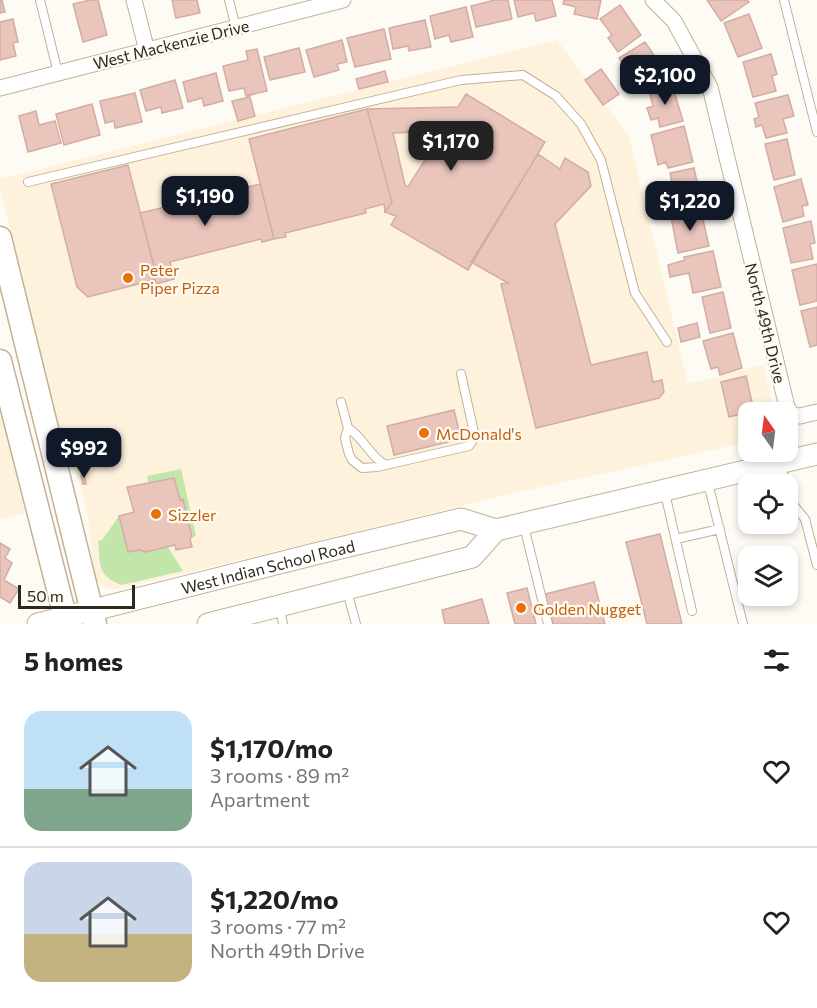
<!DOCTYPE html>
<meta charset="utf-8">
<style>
:root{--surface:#fff;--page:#f2f2f2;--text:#222;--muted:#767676;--line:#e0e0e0;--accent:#111827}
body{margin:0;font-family:Commissioner,sans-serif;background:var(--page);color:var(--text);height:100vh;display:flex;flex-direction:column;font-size:22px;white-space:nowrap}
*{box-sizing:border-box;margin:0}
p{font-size:20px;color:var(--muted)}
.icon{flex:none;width:33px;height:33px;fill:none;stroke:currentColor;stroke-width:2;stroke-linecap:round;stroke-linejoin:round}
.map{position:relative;height:624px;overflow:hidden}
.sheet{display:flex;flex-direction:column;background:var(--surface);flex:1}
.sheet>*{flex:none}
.needle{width:39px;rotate:346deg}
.tools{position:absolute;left:738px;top:402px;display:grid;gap:12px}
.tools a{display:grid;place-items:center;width:60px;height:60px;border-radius:12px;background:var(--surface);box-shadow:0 3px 9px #0003;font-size:30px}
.scale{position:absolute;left:18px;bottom:15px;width:117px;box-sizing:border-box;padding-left:6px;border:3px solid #2e281d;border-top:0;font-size:16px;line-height:21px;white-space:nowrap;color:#2e281d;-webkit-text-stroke:4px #fefbf5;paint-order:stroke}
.price{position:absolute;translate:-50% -51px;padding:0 14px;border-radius:12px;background:var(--accent);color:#fff;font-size:20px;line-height:39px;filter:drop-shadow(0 2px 3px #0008)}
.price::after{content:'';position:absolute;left:50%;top:36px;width:18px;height:14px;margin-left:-9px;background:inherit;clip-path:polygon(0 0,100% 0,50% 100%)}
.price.selected{background:#222;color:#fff}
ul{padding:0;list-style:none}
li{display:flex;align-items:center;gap:18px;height:150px;padding:0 24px}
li+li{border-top:2px solid var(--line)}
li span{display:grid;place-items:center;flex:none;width:168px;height:120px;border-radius:18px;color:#555}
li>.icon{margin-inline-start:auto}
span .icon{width:72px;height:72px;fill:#fffc;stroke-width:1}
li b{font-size:26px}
h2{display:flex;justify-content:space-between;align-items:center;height:72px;padding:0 24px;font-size:26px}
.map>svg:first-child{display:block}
.built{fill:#fef2dc}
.green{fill:#c2e6aa}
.building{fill:#e9c5bc;stroke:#d1ada5;stroke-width:1.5;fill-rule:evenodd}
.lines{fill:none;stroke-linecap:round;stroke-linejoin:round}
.service-casing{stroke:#c1b295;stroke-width:10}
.minor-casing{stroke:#c1b295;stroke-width:17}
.secondary-casing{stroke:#c1b295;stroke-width:23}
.primary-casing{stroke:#c1b295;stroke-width:25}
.service{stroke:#fff;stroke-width:8}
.minor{stroke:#fff;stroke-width:15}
.secondary{stroke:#fff;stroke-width:21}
.primary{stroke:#fff;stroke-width:22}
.food-dot{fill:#e8710a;stroke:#fefbf5;stroke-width:2}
.labels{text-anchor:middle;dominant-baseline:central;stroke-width:4.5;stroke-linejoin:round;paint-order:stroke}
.street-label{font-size:16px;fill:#2e281d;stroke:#fefbf5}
.food-label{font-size:16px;fill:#c56008;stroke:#fefbf5;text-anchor:start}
</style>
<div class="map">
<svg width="817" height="624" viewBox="0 0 817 624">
<rect width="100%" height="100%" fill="#fefbf5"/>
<path class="built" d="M557,40L629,136L688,384L763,365L775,412H748V442L514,493L123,588L113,589L104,587L97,581L94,574L88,518L78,476L63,446L0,189V179Z
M0,409L25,513L0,519Z"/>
<path class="green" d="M181,469L196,536L192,537L183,500H180L149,485L147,476Z
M119,516L128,552L140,550L146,552L168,547L183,571L121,585C97,575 100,564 98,541L102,540Z"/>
<path class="building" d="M0,0H2L5,12L0,13Z
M90,0H98L107,35L83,42L73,4Z
M172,0H197L200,13L176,18Z
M495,0H508L512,19L476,27L471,6Z
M514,0H552L556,16L536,21L534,13L518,17Z
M564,0H601L597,19L574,14L576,7L563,4Z
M707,0H747L749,2L721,21Z
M620,5L641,35L618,52L608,38L612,35L600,19Z
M466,7L473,37L451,42L449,35L435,39L430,16Z
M749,14L762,48L738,57L724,23Z
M13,19L18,42L13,43L16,56L0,60V22Z
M425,20L431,47L409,51L408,46L393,49L389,28Z
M384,29L391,59L355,67L347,38Z
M342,40L347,62L337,64L339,70L314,77L306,50Z
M645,42L666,73L640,90L619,58Z
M299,48L305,72L270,80L264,57Z
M257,49L267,91L246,96L244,88L229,91L223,66L248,60L246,51Z
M771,54L777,74L772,76L776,91L753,97L743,62Z
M601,69L619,94L603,105L585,80Z
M385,71L388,82L359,89L356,79Z
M216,73L223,101L204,106L202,98L188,102L183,82Z
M175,80L183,108L162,113L161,107L146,111L140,90Z
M672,84L683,121L660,127L658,118L651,120L647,108L653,106L649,91Z
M135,93L142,122L115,128L114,121L105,123L100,101Z
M466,94L545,142L468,270L391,225L396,216L385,212L392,202L367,109L458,107ZM443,131L408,187L405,185L393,133Z
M788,95L794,116L783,119L787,133L766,138L762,125L756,127L754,119L759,117L755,103Z
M250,97L255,116L238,121L232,101Z
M92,104L100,135L64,145L56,114Z
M367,109L392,202L385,212L384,204L365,209L366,213L285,233L286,237L274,239L249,139Z
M36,111L39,125L55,121L61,143L28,152L19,116Z
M684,126L693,162L668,168L666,162L658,165L651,135Z
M787,139L795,175L774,180L765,144Z
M538,154L560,169L565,158L588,172L591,186L555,224L591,365L647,352L653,382L662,380L664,392L659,398L536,428L501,284L508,283L471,262Z
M128,165L154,266L151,267L154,280L88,297L77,287L51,184Z
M694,168L702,204L679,209L677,201L671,202L668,188L673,187L670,173Z
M801,179L808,205L802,206L804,216L783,222L774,187Z
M260,184L274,239L262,242L261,239L170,262L174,279L156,284L151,267L154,266L140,213Z
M701,211L709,246L678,253L671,217Z
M811,221L815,243L810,244L813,259L791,263L783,228Z
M713,251L721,287L693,293L689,273L670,277L668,265L685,260L684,257Z
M817,264V301L800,305L792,270Z
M723,292L731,328L710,333L702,297Z
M817,307V345L810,347L801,311Z
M697,323L700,337L681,342L678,328Z
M733,333L742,368L720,375L718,367L711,369L703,341Z
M746,376L754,411L729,417L721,382Z
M454,410L461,439L394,455L387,426Z
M84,474L86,484H83L81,475Z
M174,478L180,500L183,499L192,537L190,539L192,547L176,550L175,545L146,552L140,550L128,552L119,516L134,512L127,487Z
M660,534L682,624H647L626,542Z
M0,543L10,549L5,558L12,563L4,580L19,589L10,603L0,597Z
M594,582L605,624H553L545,594Z
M527,588L536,624H515L507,593Z
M482,599L489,624H445L442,610Z"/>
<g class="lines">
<g class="service-casing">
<path id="service" d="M40,0L58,73
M229,0L236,28
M784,0L817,132
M28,182L461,80L523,75L556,96L581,124L601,160L635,293L667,342
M341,402L348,428L345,438L349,454L352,460L362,468L377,467L469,446L475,437L461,374
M348,428C363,437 369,455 384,464
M780,464L786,484
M708,483L743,624
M788,491L791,502L805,519L817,565
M665,493L692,611
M524,526L548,624
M676,539L720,529
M347,591L356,624
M280,608L283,624"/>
</g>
<g class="minor-casing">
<path id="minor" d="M134,0L147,51
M653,0L674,21L710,87L787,407L791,415L800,416L817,412
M0,88L343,0"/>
</g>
<g class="secondary-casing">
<g id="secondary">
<path id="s1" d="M38,624L315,554L461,519L496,530L817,454"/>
<path d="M208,624L472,557L496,530"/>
</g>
</g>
<g class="primary-casing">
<path id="primary" d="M0,238L95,624
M0,361L67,624"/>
</g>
<use href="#service" class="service"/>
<use href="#minor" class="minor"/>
<use href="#secondary" class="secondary"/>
<use href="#primary" class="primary"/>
</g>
<g class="food-dot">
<circle cx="128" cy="278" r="6"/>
<circle cx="424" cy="433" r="6"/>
<circle cx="156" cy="514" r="6"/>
<circle cx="521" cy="608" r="6"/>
</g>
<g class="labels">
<g class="street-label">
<text transform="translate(171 44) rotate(-14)">West Mackenzie Drive</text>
<text transform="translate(766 323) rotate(76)">North 49th Drive</text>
<text stroke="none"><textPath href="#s1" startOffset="237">West Indian School Road</textPath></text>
</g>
<g class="food-label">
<text x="140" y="269">Peter<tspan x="140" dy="18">Piper Pizza</tspan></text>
<text x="436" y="433">McDonald's</text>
<text x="168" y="514">Sizzler</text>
<text x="533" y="608">Golden Nugget</text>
</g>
</g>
</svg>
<div class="tools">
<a><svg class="needle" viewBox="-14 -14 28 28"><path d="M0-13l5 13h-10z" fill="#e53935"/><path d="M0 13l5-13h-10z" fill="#767676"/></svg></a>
<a><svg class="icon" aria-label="locate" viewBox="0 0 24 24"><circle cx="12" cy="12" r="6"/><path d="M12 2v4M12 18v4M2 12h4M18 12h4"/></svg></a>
<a><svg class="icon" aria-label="layers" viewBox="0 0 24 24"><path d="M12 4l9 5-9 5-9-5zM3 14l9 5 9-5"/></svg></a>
</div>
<div class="scale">50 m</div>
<b class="price" style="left:665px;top:106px">$2,100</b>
<b class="price selected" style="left:451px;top:172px">$1,170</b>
<b class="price" style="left:205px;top:227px">$1,190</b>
<b class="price" style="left:690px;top:232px">$1,220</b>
<b class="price" style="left:84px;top:479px">$992</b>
</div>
<section class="sheet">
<h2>5 homes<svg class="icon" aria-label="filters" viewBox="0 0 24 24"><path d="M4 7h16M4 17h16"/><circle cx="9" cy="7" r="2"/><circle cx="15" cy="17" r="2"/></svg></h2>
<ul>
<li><span style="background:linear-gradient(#bfe0f5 65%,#7fa58c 0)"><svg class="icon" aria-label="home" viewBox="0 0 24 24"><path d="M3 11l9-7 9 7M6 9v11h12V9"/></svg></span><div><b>$1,170/mo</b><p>3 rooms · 89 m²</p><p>Apartment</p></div><svg class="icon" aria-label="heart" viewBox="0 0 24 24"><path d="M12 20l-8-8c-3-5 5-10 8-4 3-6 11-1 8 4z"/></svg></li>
<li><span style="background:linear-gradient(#c9d6e8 60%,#c2b280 0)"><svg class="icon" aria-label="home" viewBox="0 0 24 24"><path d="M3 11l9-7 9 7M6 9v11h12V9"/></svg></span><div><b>$1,220/mo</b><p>3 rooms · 77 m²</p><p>North 49th Drive</p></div><svg class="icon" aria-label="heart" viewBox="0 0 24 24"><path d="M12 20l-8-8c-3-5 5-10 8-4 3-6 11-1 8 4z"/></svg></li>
</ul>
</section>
